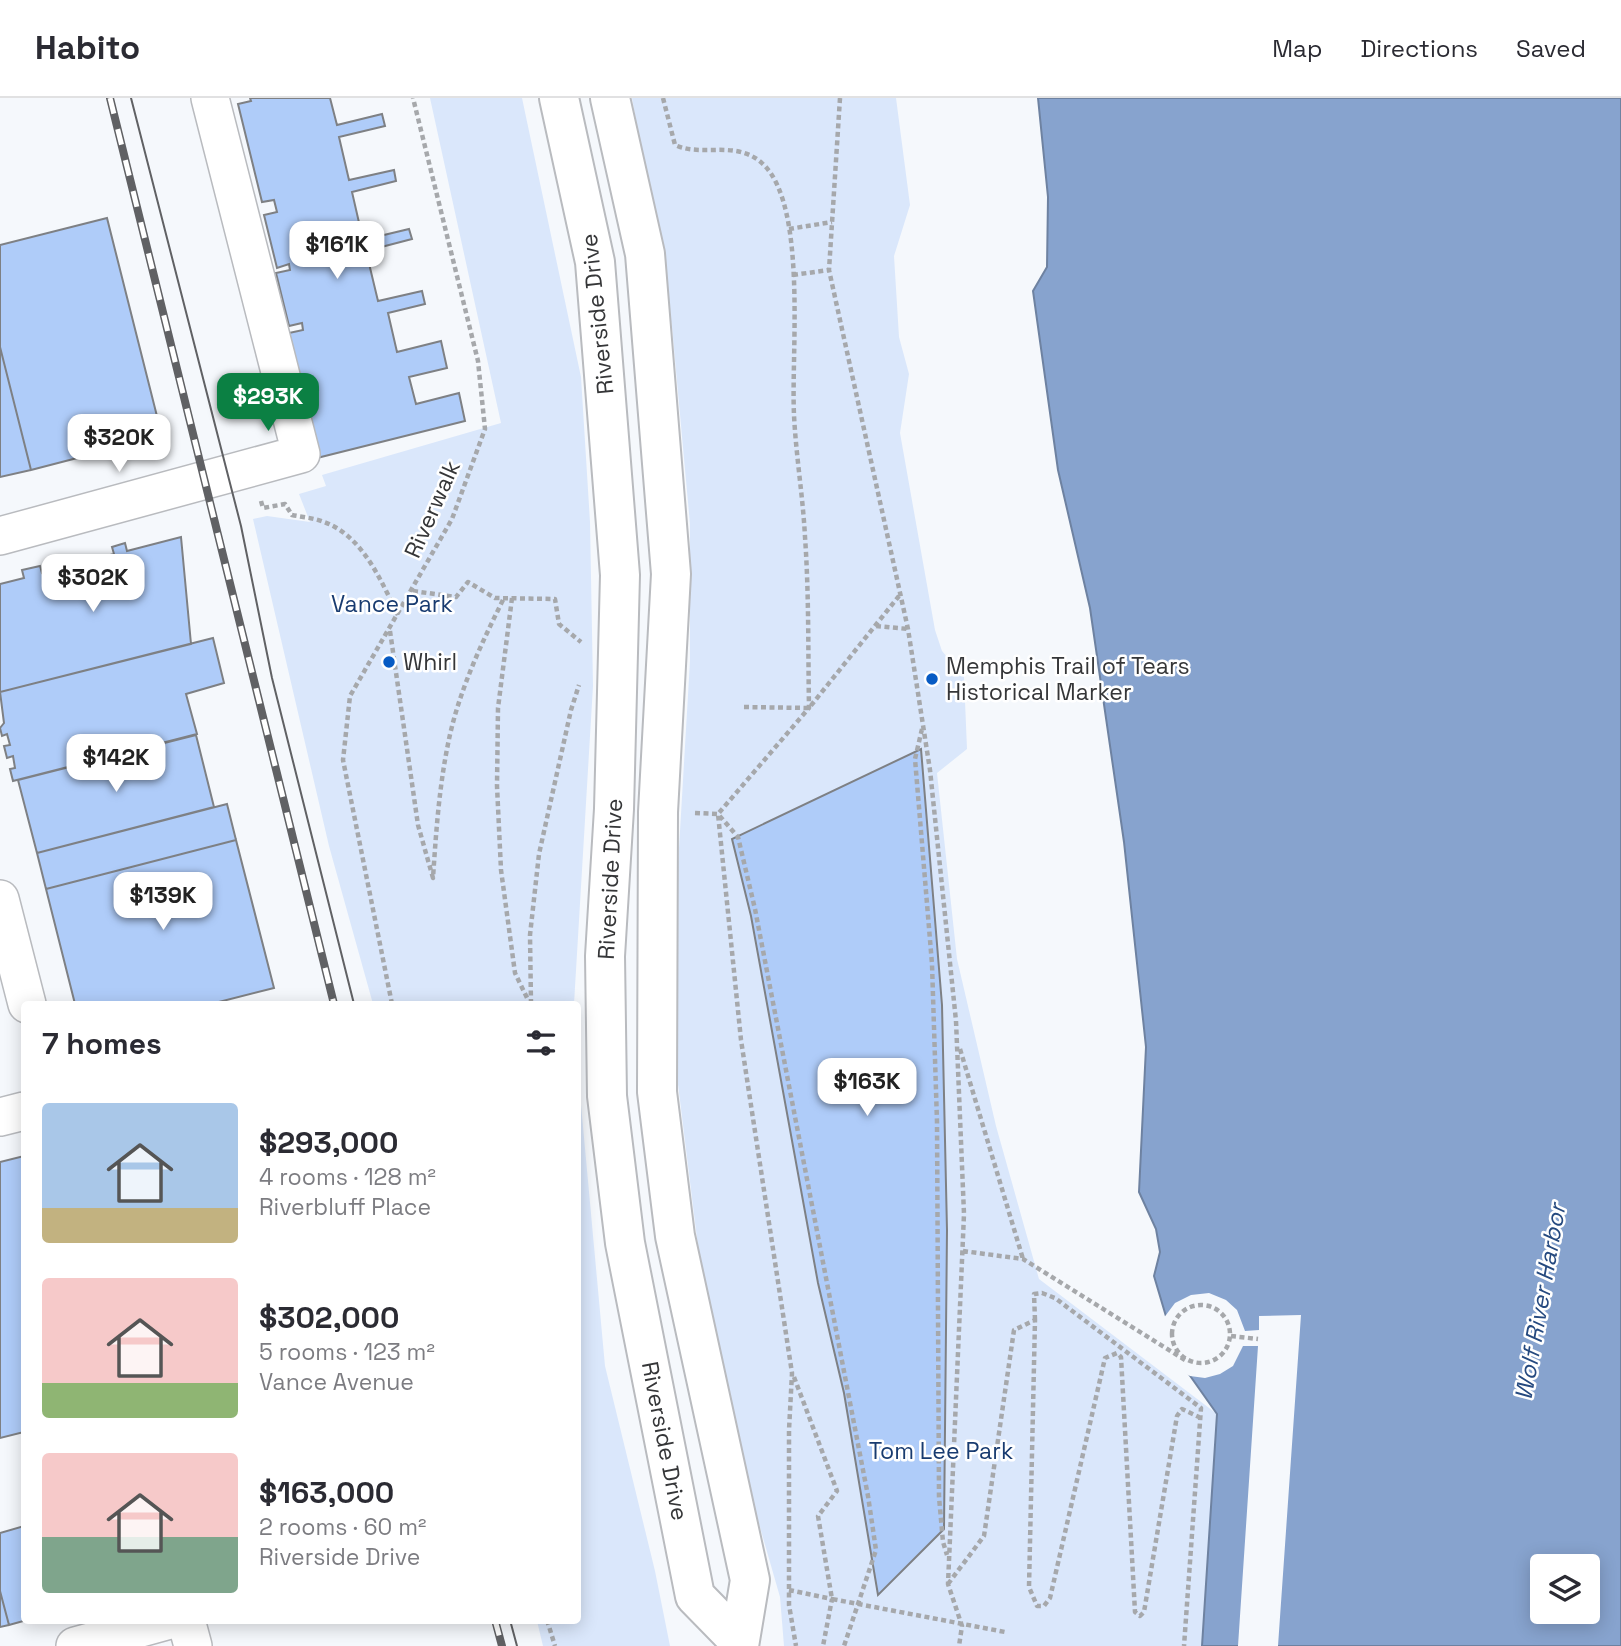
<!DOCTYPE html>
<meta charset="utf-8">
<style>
:root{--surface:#fff;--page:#f2f2f3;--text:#2b2b33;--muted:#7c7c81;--line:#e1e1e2;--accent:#0b8043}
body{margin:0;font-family:"Space Grotesk",sans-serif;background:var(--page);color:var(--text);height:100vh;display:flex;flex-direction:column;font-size:26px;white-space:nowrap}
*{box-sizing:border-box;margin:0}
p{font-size:23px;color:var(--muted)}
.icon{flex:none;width:38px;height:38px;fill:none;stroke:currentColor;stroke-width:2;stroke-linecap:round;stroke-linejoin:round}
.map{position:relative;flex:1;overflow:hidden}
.panel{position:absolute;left:21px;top:903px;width:560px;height:623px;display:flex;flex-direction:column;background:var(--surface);border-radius:7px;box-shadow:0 4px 18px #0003}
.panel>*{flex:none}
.fabs{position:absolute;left:1530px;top:1456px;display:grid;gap:14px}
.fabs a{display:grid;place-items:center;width:70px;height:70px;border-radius:7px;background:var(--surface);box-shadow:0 4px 18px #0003;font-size:35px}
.price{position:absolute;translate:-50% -60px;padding:0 16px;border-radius:14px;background:#fff;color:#222;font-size:23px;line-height:46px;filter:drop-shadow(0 2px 4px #0008)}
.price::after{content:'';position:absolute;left:50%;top:42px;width:21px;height:16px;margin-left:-10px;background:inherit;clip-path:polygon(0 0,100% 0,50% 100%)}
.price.active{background:var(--accent);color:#fff}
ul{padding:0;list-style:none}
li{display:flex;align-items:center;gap:21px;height:175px;padding:0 21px}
li span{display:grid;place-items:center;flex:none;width:196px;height:140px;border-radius:7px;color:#555}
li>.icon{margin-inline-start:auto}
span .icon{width:84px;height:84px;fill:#fffc;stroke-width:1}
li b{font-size:30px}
h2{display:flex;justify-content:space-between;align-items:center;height:84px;padding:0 21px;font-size:30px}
header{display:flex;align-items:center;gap:42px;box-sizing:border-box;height:98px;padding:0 35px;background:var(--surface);border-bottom:2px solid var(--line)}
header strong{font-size:33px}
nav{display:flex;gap:38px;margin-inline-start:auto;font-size:24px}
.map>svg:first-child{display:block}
.green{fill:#dae7fb}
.water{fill:#87a3ce;stroke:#6e82a1;stroke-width:2;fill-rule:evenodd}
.pier{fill:#f5f8fc}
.building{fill:#afccf9;stroke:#7e8084;stroke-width:2}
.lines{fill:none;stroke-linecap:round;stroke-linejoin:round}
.minor-casing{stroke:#b9bbbf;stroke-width:40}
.major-casing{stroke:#b9bbbf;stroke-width:42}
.path{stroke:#a6a8ab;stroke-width:4.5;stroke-dasharray:5 3.5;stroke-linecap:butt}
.minor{stroke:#fff;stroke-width:37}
.major{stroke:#fff;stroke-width:38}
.tram{stroke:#606164;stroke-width:2}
.rail-casing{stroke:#606164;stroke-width:8}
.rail{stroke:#fff;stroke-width:5;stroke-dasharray:16;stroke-linecap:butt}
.poi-dot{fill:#075bc4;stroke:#fff;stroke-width:2.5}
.labels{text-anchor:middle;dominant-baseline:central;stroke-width:5;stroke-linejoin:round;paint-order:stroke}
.street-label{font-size:23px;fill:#353638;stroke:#fff}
.park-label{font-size:23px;fill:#183b70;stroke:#fff}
.poi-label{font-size:23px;fill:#353638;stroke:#fff;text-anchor:start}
.water-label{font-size:24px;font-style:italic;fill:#25497f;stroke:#fff}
</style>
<header>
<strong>Habito</strong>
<nav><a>Map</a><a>Directions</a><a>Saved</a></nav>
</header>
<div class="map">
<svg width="1621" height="1548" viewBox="0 0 1621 1548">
<rect width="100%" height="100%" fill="#f5f8fc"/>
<path class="green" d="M430,0H522L581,279L590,424L593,588L574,906H373L329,748L253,421L267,418L310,424L299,396L326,388L322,377L501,325Z
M632,0H896L910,107L894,158L899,239L909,276L900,335L935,532L942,553L964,579L967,651L937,675L957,861L996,1028L1039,1181L1217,1316L1202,1548H784L780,1499L720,1290L703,1189L675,962L673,852L690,563V426L672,229Z
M578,974L605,1268L655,1473L670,1548H543L537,1523L578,1522Z"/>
<path class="water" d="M1038,0H1621V1548H1202L1217,1316L1179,1262L1154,1178L1160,1154L1156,1131L1139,1094L1146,949L1124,744L1090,510L1058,372L1033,193L1047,169L1048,99ZM1542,1468H1587V1514H1542Z"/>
<path class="pier" d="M1209,1195L1226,1202L1237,1212L1245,1233L1259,1232V1218L1301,1217L1278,1548H1238L1258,1248H1243L1233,1268L1220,1276L1205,1280L1190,1278L1183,1274L1176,1263L1163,1221L1175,1205L1191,1197Z"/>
<path class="building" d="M250,0H330L337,27L382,16L385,28L339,39L349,82L394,72L396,83L352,94L363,142L409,131L412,141L366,153L378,203L422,193L425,206L388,215L397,254L441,243L447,270L409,279L416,306L459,295L465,323L317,360L302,296L318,292L317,287L303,291L289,235L303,232L302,225L289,228L276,175L290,172L289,166L277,170L264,117L277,114L274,102L262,104L238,6L251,3Z
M107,120L162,338L31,372L0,249V147Z
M0,249L31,372L0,379Z
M181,439L191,546L0,594V486L24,480L22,472L40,468L42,475L114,456L112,449L125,445L127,453Z
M213,540L224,585L186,596L197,636L13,683L10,671L15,670L13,658L7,660L4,648L10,647L7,636L2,638L0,630L4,625L0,594Z
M196,637L214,709L37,755L18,682Z
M921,651L942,907L947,1132L944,1431L878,1497L844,1295L818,1185L751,818L732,741Z
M227,706L236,742L46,791L37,755Z
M236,742L274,890L211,906H75L46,791Z
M24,1058V1334L0,1340V1064Z
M24,1428L27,1522L9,1527L0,1493V1435Z
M0,1493L9,1527L0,1529Z"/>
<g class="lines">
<g class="minor-casing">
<path id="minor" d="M0,438L301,356L210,0
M0,801L27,906
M0,1019L24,1013
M186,1522L193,1548
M75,1548L170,1522"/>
</g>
<g class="major-casing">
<path id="major" d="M559,0L595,164L620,477L614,711L605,858L607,998L625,1145L695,1498L738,1542
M610,0L645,156L671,476L658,714L657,994L675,1138L750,1482L739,1548"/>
</g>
<path class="path" d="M663,0L675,47C703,60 738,40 765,68C807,113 791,255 794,317C796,358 803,399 805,439C809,496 808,553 809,610L718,716L741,942L792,1275L789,1332V1507L796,1548
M840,0L829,172L908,531L930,672L956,923L964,1116L948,1486L962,1528L959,1548
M789,131L832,124
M793,177L829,172
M261,403L263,410L285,406L292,417C302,419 314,420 324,424C363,438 381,483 398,517
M413,493L456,499L468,484L495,500L555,501L559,526L581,544
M512,500L498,610L497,688L501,772L515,875L530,906
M876,528L908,531
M390,533L418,727L433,780C436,735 439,690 448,646C458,595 481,546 504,500
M744,609L809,610L899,498
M922,631L915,661L932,866L937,1024L939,1399L943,1444L947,1457
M695,715L718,716L738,739L755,811L868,1398L876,1452L844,1548
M392,906L343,662L350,598L452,421L485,331L478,263L413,0
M531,906L530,837L539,756L571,612L579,587
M960,951L1023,1161
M963,1153L1023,1161L1185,1262
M1172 1236a29 29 0 1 1 58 0a29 29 0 1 1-58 0Z
M1035,1222L1034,1196L1042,1195L1055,1200L1201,1310L1184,1548
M1231,1238L1258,1241
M794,1279L837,1393L818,1418L832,1501L1005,1534
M948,1486L984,1438L1014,1232L1035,1222L1029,1489L1037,1508H1044L1050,1500L1105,1260L1117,1255L1121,1259L1135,1514L1140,1518L1144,1514L1177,1318L1182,1311L1199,1319
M789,1492L832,1501L823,1548
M547,1522L555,1548"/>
<use href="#minor" class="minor"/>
<use href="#major" class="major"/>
<path class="tram" d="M131,0L241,428L272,580L354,906
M510,1522L517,1548"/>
<g class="rail-casing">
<path id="rail" d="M110,0L334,906
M495,1522L502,1548"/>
</g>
<use href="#rail" class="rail"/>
</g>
<g class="poi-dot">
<circle cx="389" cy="564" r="7"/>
<circle cx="932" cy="581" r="7"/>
</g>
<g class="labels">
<g class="street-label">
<text transform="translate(597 216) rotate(-96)">Riverside Drive</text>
<text transform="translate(432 411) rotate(-66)">Riverwalk</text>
<text transform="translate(610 781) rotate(-87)">Riverside Drive</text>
<text transform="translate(665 1343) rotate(79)">Riverside Drive</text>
</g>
<g class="park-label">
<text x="392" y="506">Vance Park</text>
<text x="941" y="1353">Tom Lee Park</text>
</g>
<g class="poi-label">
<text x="403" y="564">Whirl</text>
<text x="946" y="568">Memphis Trail of Tears<tspan x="946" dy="26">Historical Marker</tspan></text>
</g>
<g class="water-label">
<text transform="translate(1540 1204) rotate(-80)">Wolf River Harbor</text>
</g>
</g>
</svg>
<div class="fabs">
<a><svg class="icon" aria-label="layers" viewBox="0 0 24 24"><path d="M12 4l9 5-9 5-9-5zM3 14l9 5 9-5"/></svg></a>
</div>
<b class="price" style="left:337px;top:183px">$161K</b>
<b class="price active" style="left:268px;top:335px">$293K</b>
<b class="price" style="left:119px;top:376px">$320K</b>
<b class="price" style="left:93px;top:516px">$302K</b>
<b class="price" style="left:116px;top:696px">$142K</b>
<b class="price" style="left:163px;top:834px">$139K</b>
<b class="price" style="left:867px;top:1020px">$163K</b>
<section class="panel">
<h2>7 homes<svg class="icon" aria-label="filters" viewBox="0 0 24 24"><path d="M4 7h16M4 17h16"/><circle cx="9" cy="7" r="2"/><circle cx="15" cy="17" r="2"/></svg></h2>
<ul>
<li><span style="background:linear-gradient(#a9c7e8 75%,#c2b280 0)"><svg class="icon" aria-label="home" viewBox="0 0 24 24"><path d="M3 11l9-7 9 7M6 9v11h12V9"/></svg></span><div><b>$293,000</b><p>4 rooms · 128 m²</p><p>Riverbluff Place</p></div></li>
<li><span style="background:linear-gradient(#f6c9c9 75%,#8fb573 0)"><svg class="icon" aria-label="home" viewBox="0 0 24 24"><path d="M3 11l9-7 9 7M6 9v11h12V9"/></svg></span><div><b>$302,000</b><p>5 rooms · 123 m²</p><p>Vance Avenue</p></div></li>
<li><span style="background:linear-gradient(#f6c9c9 60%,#7fa58c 0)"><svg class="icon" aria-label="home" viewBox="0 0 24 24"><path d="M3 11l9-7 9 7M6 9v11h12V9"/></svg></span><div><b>$163,000</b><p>2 rooms · 60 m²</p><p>Riverside Drive</p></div></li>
</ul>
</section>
</div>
